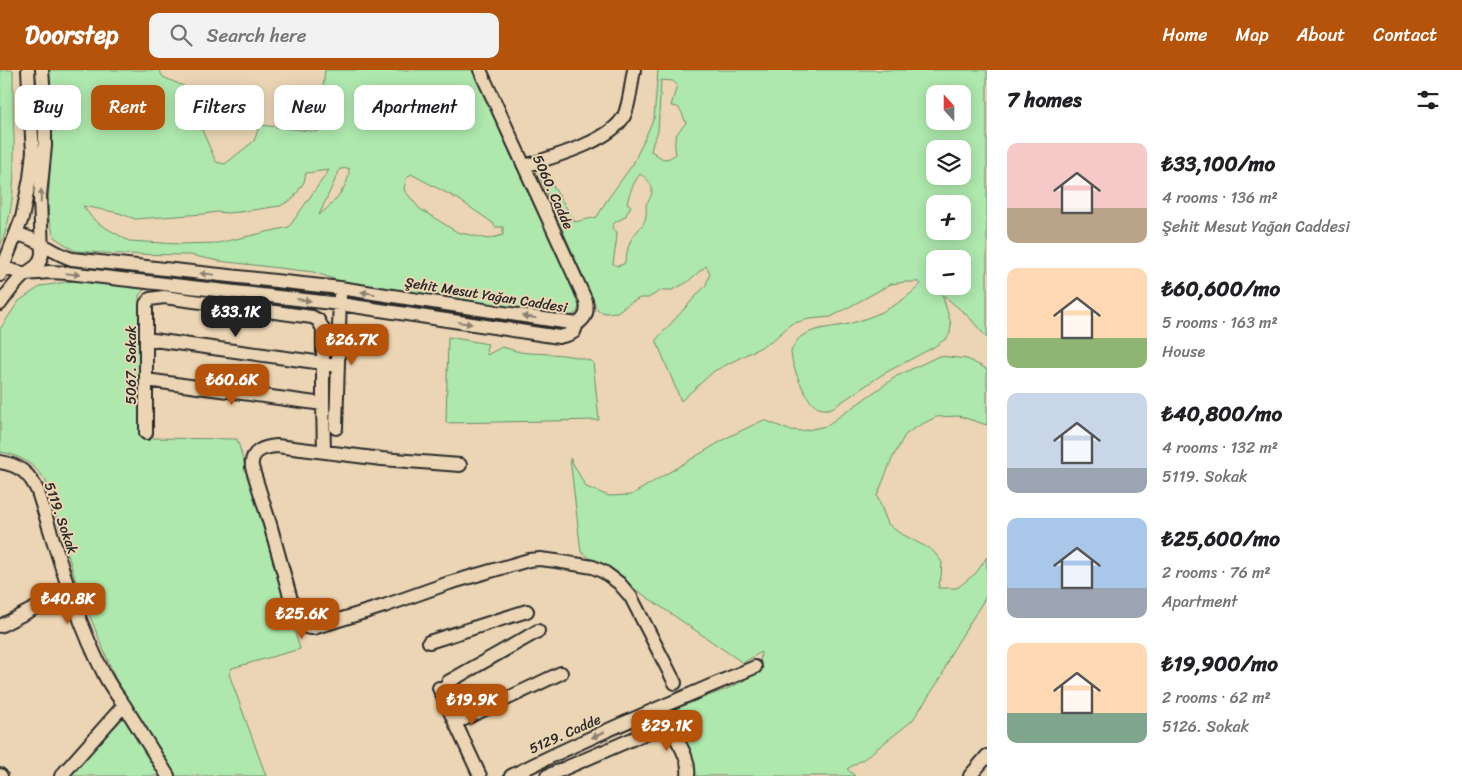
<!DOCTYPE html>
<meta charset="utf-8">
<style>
:root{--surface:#fff;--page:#f2f2f2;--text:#202124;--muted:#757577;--accent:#b45309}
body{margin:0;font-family:Sriracha,sans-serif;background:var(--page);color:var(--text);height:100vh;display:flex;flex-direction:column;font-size:19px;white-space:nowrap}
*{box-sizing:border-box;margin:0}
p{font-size:16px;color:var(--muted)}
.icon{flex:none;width:28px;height:28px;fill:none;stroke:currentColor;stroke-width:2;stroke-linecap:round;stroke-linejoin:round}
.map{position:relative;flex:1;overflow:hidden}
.side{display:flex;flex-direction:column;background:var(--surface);width:475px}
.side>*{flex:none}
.top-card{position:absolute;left:15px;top:15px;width:475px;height:45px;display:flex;gap:10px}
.needle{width:32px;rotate:339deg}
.controls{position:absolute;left:926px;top:15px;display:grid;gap:10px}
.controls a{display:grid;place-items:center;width:45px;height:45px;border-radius:10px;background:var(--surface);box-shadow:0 2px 12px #0003;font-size:25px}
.price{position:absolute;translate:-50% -42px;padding:0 11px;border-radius:10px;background:var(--accent);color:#fff;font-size:16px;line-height:32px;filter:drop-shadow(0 1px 2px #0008)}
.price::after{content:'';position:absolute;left:50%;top:30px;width:15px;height:11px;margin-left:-8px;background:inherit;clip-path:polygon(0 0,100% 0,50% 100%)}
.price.active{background:#222;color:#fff}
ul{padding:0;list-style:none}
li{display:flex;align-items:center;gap:15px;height:125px;padding:0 20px}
li span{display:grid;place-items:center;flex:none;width:140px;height:100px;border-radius:10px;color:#555}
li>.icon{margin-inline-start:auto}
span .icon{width:60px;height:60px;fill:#fffc;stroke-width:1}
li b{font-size:21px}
h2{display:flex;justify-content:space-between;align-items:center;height:60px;padding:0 20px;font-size:21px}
.pill{padding:0 18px;border-radius:10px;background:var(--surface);box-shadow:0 2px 12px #0003;font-size:18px;line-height:45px}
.pill.active{background:var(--accent);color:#fff}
header{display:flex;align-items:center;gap:30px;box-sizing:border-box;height:70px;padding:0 25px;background:var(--accent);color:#fff}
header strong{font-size:24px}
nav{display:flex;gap:28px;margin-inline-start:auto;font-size:18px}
.search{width:350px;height:45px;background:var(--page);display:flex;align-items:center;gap:12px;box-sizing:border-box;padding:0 18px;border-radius:10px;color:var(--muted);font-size:19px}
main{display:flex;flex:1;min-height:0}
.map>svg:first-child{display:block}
.green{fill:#aee8ad;stroke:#6c8a6c;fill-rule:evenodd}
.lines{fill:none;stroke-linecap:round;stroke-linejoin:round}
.minor-casing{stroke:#2b2b2b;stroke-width:16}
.minor{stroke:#ebd5b4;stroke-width:12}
.oneway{fill:#8b8070}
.labels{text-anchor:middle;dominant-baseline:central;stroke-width:4;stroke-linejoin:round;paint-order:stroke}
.street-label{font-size:14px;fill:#2b2b2b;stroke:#ebd5b4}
</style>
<header>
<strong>Doorstep</strong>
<div class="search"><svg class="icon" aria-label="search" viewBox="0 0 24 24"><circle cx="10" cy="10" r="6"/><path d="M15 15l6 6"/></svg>Search here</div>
<nav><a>Home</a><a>Map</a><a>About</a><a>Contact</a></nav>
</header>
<main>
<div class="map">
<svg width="987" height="706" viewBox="0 0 987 706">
<rect width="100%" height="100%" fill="#ebd5b4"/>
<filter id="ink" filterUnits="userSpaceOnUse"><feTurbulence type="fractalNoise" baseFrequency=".02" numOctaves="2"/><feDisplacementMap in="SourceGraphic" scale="10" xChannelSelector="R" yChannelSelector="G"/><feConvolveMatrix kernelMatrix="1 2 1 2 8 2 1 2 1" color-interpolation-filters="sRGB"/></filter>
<g filter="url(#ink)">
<path class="green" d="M0,0H13C13,23 13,46 14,69C14,105 15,142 0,176Z
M46,0H159L163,7L188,18L192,30L202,22L198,43L202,60L216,92L225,94L254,71L258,60L253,54L318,62L325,0H473L563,196L579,236C578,245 571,246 563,247L352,215L313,202L219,191L190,185L119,184L75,181L54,167L48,144L51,73ZM349,98C351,115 332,135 319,145L340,99ZM329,100L289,157L218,173L179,174L129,171L101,155L93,149L83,136L119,143L135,149L204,144L217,142L227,143L239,142L280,136L293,129L304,112L306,103ZM411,104L458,129L493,153L495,157H503V165L488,169L457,162L420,139L404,120L406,109Z
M658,0H987V268L969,247L942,224L951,254L950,263L947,268L934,277L883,304L834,337C828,340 821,340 815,336C804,326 791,295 791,281C794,276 797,269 802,266C817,256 839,258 855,252C882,244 901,234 921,214L919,212H905L891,214L831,247L809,249L791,254L771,272L714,301L681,331L656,270L706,215L710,203L706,196L686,213L672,220H662L648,228H640L630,233L617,242L606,243L598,241L539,106L542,98L575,152L597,147L605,133L633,94L654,48ZM661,10L673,11L677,15L671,36L678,37L682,43L686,53C675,64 673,69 676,84L670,88L663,89L651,81L653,73L658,61ZM935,24H962V51H935ZM935,79H962V106H935ZM640,104C653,112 656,122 646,134C648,157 640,154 631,170C627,177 627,187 624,194L617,196L613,194C614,183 617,173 617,162L612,158L614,153L625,147L631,136L627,133C630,122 633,113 640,104ZM935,134H962V161H935ZM935,189H962V216H935Z
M80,210L147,217L139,225L142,362L147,368L237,369L300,579L232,598L229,604L266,706H173L115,608L76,512L46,411C34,394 20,385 0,382V259L19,231L41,216Z
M448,267L488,274L486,279L487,285L502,277C511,279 520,283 529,283C550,284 573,284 593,292L599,350L446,353Z
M939,286L967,289L987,299V355L959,346L936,347L913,359L905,365L892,389L877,426L888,454L898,462L932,480L942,492L941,507L938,518H957L976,503L987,487V525L950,585L942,606L912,651L865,688L847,699L855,706H694L695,703L690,683L672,649L671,643L676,638L727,619L745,610L748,605L760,597L761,582L743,593L581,482L570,388L586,417L609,426L631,425L730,366L764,350L789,360L802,361L826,356L897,306Z
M126,645L164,706H69Z"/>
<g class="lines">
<g class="minor-casing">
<path id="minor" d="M480,0L586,231C588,242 586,248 577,254
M525,96C552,87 610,72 624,46C630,33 631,14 634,0
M17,164C37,168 52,183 72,189L340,218L577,254
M4,198L25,204L50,202L68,203L340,234L559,267L567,265L574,262L577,254
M0,205L22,148L30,108L33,81L32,67L28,0
M0,234C7,224 15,213 24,205C34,197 39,198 42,184L40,126L45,76V38L42,0
M146,269L323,293L338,297
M146,310L323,334
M336,358L340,226
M146,363V234L150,229L164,227L312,247L318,250L323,259V334L324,382
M0,392C20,395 30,404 38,422C58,484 75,548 105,606C110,616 117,625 124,635L61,706
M460,395L382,389L277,376C264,377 250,381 252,397L270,454L293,537C297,548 300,559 313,558L384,536L449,513L529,490L540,489L556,491L593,497L604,502L619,513L631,527L675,613
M0,556L70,520
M429,572L527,541
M448,612L538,561
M439,618L480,706
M124,635L168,706
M663,647C672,663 691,686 688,706
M464,649L561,603
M0,705L1,706
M511,706C590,666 673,632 755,597
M547,706L667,654
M970,706L987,686"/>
</g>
<use href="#minor" class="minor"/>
</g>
<defs><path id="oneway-solid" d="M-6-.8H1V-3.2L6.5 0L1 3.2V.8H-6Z" transform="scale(1.25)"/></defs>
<g class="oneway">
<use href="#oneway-solid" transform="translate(41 126) rotate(-88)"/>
<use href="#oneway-solid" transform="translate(73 204) rotate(6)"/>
<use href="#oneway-solid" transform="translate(207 204) rotate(-174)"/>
<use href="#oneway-solid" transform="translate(368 223) rotate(-171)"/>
<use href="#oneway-solid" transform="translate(304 230) rotate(7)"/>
<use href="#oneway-solid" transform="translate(529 247) rotate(-171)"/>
<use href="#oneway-solid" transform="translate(465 253) rotate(8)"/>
<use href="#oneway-solid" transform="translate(598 665) rotate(156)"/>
</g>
</g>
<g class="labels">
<g class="street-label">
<text transform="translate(553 122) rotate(66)">5060. Cadde</text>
<text transform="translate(486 225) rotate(9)">Şehit Mesut Yağan Caddesi</text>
<text transform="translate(131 295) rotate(-90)">5067. Sokak</text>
<text transform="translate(61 448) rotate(71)">5119. Sokak</text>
<text transform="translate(565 664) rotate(-24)">5129. Cadde</text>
</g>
</g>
</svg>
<div class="controls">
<a><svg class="needle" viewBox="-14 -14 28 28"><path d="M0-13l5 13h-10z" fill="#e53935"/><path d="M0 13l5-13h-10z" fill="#757577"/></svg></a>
<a><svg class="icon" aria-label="layers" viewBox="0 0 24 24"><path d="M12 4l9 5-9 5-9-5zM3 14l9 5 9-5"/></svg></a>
<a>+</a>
<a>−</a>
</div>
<b class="price active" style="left:236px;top:268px">₺33.1K</b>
<b class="price" style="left:352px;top:296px">₺26.7K</b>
<b class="price" style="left:232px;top:336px">₺60.6K</b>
<b class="price" style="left:68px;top:555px">₺40.8K</b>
<b class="price" style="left:302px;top:570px">₺25.6K</b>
<b class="price" style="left:472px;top:656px">₺19.9K</b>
<b class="price" style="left:667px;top:682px">₺29.1K</b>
<div class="top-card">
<a class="pill">Buy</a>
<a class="pill active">Rent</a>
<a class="pill">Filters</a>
<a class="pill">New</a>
<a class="pill">Apartment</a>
</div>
</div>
<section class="side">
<h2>7 homes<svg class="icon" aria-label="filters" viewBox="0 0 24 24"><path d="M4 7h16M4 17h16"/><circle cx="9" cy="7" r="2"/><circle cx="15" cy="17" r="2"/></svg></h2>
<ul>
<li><span style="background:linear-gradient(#f6c9c9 65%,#b9a48a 0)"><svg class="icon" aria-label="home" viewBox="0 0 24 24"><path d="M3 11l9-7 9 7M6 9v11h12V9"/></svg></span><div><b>₺33,100/mo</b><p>4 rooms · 136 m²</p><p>Şehit Mesut Yağan Caddesi</p></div></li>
<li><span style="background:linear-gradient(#ffd9b3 70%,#8fb573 0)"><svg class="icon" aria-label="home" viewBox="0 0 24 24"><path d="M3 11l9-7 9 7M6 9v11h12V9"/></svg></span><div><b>₺60,600/mo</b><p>5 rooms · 163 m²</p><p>House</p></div></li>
<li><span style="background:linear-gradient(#c9d6e8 75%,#9aa5b1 0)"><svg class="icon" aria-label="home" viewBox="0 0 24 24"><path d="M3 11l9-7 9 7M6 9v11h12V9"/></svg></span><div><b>₺40,800/mo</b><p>4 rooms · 132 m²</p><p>5119. Sokak</p></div></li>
<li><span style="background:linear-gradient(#a9c7e8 70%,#9aa5b1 0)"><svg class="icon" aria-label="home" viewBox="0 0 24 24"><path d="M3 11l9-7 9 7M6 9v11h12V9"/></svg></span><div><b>₺25,600/mo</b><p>2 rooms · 76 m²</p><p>Apartment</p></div></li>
<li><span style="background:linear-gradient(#ffd9b3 70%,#7fa58c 0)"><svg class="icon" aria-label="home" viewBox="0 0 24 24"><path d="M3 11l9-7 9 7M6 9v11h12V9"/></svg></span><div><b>₺19,900/mo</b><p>2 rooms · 62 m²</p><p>5126. Sokak</p></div></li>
</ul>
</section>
</main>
